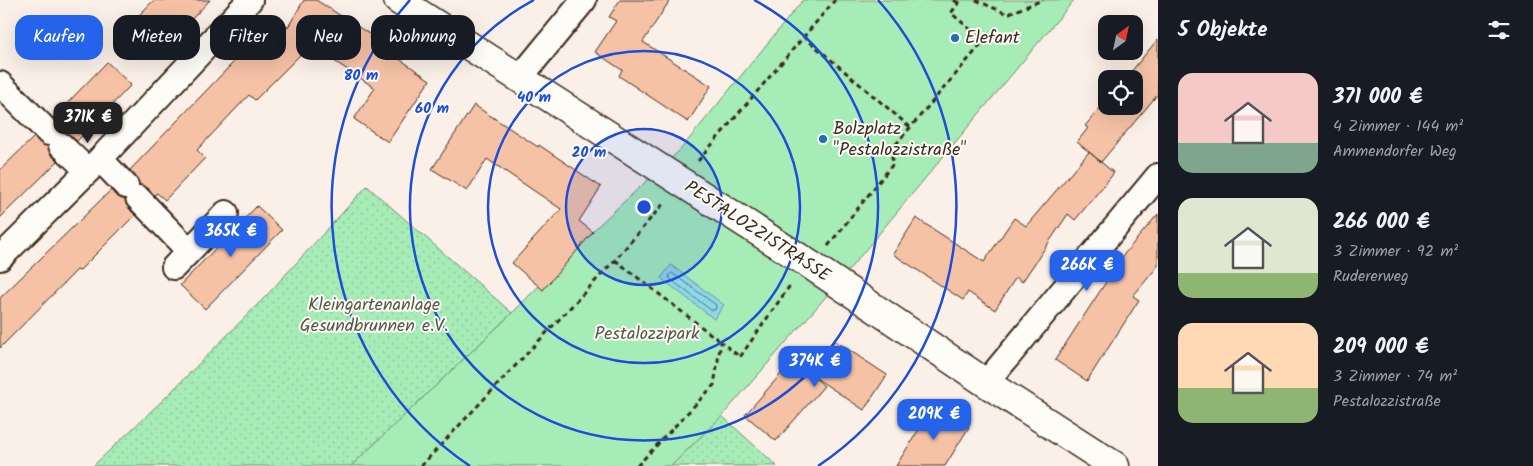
<!DOCTYPE html>
<html lang="de">
<meta charset="utf-8">
<style>
:root{--surface:#171b24;--page:#242831;--text:#f1f3f6;--muted:#9ea1a6;--accent:#2563eb}
body{margin:0;font-family:Kalam,sans-serif;background:var(--page);color:var(--text);height:100vh;display:flex;flex-direction:column;font-size:19px;white-space:nowrap}
*{box-sizing:border-box;margin:0}
p{font-size:16px;color:var(--muted)}
.icon{flex:none;width:28px;height:28px;fill:none;stroke:currentColor;stroke-width:2;stroke-linecap:round;stroke-linejoin:round}
.map{position:relative;flex:1;overflow:hidden}
.panel{display:flex;flex-direction:column;background:var(--surface);width:375px}
.panel>*{flex:none}
.banner{position:absolute;left:15px;top:15px;width:475px;height:45px;display:flex;gap:10px}
.needle{width:32px;rotate:33deg}
.controls{position:absolute;left:1098px;top:15px;display:grid;gap:10px}
.controls a{display:grid;place-items:center;width:45px;height:45px;border-radius:10px;background:var(--surface);box-shadow:0 5px 20px #0002;font-size:25px}
.price{position:absolute;translate:-50% -42px;padding:0 11px;border-radius:10px;background:var(--accent);color:#fff;font-size:16px;line-height:32px;filter:drop-shadow(0 1px 2px #0008)}
.price::after{content:'';position:absolute;left:50%;top:30px;width:15px;height:11px;margin-left:-8px;background:inherit;clip-path:polygon(0 0,100% 0,50% 100%)}
.price.current{background:#222;color:#fff}
ul{padding:0;list-style:none}
li{display:flex;align-items:center;gap:15px;height:125px;padding:0 20px}
li span{display:grid;place-items:center;flex:none;width:140px;height:100px;border-radius:15px;color:#555}
li>.icon{margin-inline-start:auto}
span .icon{width:60px;height:60px;fill:#fffc;stroke-width:1}
li b{font-size:21px}
h2{display:flex;justify-content:space-between;align-items:center;height:60px;padding:0 20px;font-size:21px}
.tag{padding:0 18px;border-radius:15px;background:var(--surface);box-shadow:0 5px 20px #0002;font-size:18px;line-height:45px}
.tag.current{background:var(--accent);color:#fff}
main{display:flex;flex:1;min-height:0}
.map>svg:first-child{display:block}
.green{fill:#a6ecb7;stroke:#708b6a}
.garden{fill:url(#garden-dots);stroke:#708b6a}
.water{fill:#8cd8eb;stroke:#6c9299}
.lines{fill:none;stroke-linecap:round;stroke-linejoin:round}
.shore{stroke:#5b7070;stroke-width:1}
.building{fill:#f5c2a6;stroke:#3b2a1e}
.minor-casing{stroke:#3b2a1e;stroke-width:28}
.tertiary-casing{stroke:#3b2a1e;stroke-width:31}
.path{stroke:#3b2a1e;stroke-width:3;stroke-dasharray:5 4;stroke-linecap:butt}
.minor{stroke:#fdfcf7;stroke-width:24}
.tertiary{stroke:#fdfcf7;stroke-width:28}
.ring{fill:none;stroke:#1d4ed8;stroke-width:2.5}
.poi-dot{fill:#1f6fb2;stroke:#fdfcf7;stroke-width:2}
.labels{text-anchor:middle;dominant-baseline:central;stroke-width:4;stroke-linejoin:round;paint-order:stroke}
.poi-label{font-size:18px;fill:#3b2a1e;stroke:#fdfcf7;text-anchor:start}
.street-label{font-size:18px;fill:#3b2a1e;stroke:#fdfcf7}
.park-label{font-size:18px;fill:#565a44;stroke:#fdfcf7}
.centre{fill:#1d4ed8;stroke:#fdfcf7;stroke-width:2.5}
.ring-label{font-size:15px;text-anchor:middle;font-weight:bold;fill:#1d4ed8;stroke:#fdfcf7;stroke-width:4;stroke-linejoin:round;paint-order:stroke}
</style>
<main>
<div class="map">
<svg width="1158" height="466" viewBox="0 0 1158 466">
<defs>
<pattern id="garden-dots" width="8" height="8" patternUnits="userSpaceOnUse" patternTransform="scale(1.25)"><rect width="8" height="8" fill="#a6ecb7"/><path d="M2 2h.1M6 6h.1" fill="none" stroke="#90cb9d" stroke-width="1.8" stroke-linecap="round"/></pattern>
</defs>
<rect width="100%" height="100%" fill="#fbf0e7"/>
<filter id="ink" filterUnits="userSpaceOnUse"><feTurbulence type="fractalNoise" baseFrequency=".02" numOctaves="2"/><feDisplacementMap in="SourceGraphic" scale="10" xChannelSelector="R" yChannelSelector="G"/><feConvolveMatrix kernelMatrix="1 2 1 2 8 2 1 2 1" color-interpolation-filters="sRGB"/></filter>
<g filter="url(#ink)">
<path class="green" d="M803,0H1074L837,284L722,416L671,466H351L512,313L600,224L681,149Z"/>
<path class="garden" d="M367,186L512,313L351,466H93L165,398L266,296Z
M722,416L777,466H671Z"/>
<path class="water" d="M671,265L724,305L714,319L661,278Z"/>
<g class="lines">
<path class="shore" d="M672,273L716,305L715,310H711L670,279L669,276Z"/>
</g>
<path class="building" d="M154,0H210L169,43L138,16Z
M304,0H316L371,35L369,38L430,80L388,142L354,119L375,88L310,45L255,100L249,95L197,150L205,158L165,200L157,193L154,195L148,188L139,185L136,177L130,170L276,18L288,27Z
M620,0H670L643,42L711,86L688,122L619,76L622,70L595,52L616,21L609,17Z
M1158,39V94L1101,162L1077,142L1088,128L1085,126L1106,101V106H1134V79H1125Z
M107,62L131,85L77,141L70,135L62,132L59,124L53,118Z
M474,105L538,147L539,145L601,187L579,221L593,232L543,290L512,263L561,209L487,159L467,191L432,169Z
M34,137L40,143L48,146L51,155L58,161L0,218V170Z
M1089,152L1114,173L1075,220L1068,214L1022,282L1016,277L995,310L968,292L963,300L893,254L916,218L984,262L1014,218L1026,226Z
M111,190L116,196L125,199L128,207L135,215L79,271L77,270L0,348V298Z
M257,206L282,230L205,309L180,285Z
M1158,214V266L1133,296L1139,300L1087,381L1055,360L1125,253Z
M834,340L887,375L864,410L813,376L824,386L776,441L745,415L794,359L811,375Z
M934,405L969,427L945,466H896Z"/>
<g class="lines">
<g class="minor-casing">
<path id="minor" d="M519,79L584,0
M0,84L49,133
M61,145L88,171
M100,159L126,186
M138,198L189,251
M0,258L100,159L250,0
M174,267L226,213
M986,383L1158,176"/>
</g>
<g class="tertiary-casing">
<path id="tertiary" d="M398,0L812,266L986,383L1115,466"/>
</g>
<path class="path" d="M954,0L958,3
M976,0L1007,14L1043,0
M803,36L910,127
M698,161L835,0
M828,246L893,164L891,150L984,41L951,13L961,0
M615,260L721,342
M421,466L615,260L664,203
M637,466L714,385L721,342L740,357L791,284"/>
<use href="#minor" class="minor"/>
<use href="#tertiary" class="tertiary"/>
</g>
</g>
<circle cx="644" cy="207" r="78" fill="#1d4ed8" fill-opacity=".12"/>
<g class="ring">
<circle cx="644" cy="207" r="78"/>
<circle cx="644" cy="207" r="156"/>
<path d="M754 0A234 234 0 1 1 534 0"/>
<path d="M470 466A312 312 0 0 1 410 0M878 0A312 312 0 0 1 818 466"/>
</g>
<g class="poi-dot">
<circle cx="955" cy="38" r="5"/>
<circle cx="823" cy="139" r="5"/>
</g>
<g class="labels">
<g class="poi-label">
<text x="965" y="38">Elefant</text>
<text x="833" y="129">Bolzplatz<tspan x="833" dy="21">"Pestalozzistraße"</tspan></text>
</g>
<g class="street-label">
<text transform="translate(757 232) rotate(33)">PESTALOZZISTRASSE</text>
</g>
<g class="park-label">
<text x="374" y="305">Kleingartenanlage<tspan x="374" dy="21">Gesundbrunnen e.V.</tspan></text>
<text x="647" y="334">Pestalozzipark</text>
</g>
</g>
<circle cx="644" cy="207" r="8" class="centre"/>
<g class="ring-label">
<text x="361" y="80">80 m</text>
<text x="534" y="102">40 m</text>
<text x="432" y="113">60 m</text>
<text x="589" y="157">20 m</text>
</g>
</svg>
<div class="controls">
<a><svg class="needle" viewBox="-14 -14 28 28"><path d="M0-13l5 13h-10z" fill="#e53935"/><path d="M0 13l5-13h-10z" fill="#9ea1a6"/></svg></a>
<a><svg class="icon" aria-label="locate" viewBox="0 0 24 24"><circle cx="12" cy="12" r="6"/><path d="M12 2v4M12 18v4M2 12h4M18 12h4"/></svg></a>
</div>
<b class="price current" style="left:88px;top:144px">371K €</b>
<b class="price" style="left:231px;top:258px">365K €</b>
<b class="price" style="left:1087px;top:292px">266K €</b>
<b class="price" style="left:815px;top:388px">374K €</b>
<b class="price" style="left:934px;top:441px">209K €</b>
<div class="banner">
<a class="tag current">Kaufen</a>
<a class="tag">Mieten</a>
<a class="tag">Filter</a>
<a class="tag">Neu</a>
<a class="tag">Wohnung</a>
</div>
</div>
<section class="panel">
<h2>5 Objekte<svg class="icon" aria-label="filters" viewBox="0 0 24 24"><path d="M4 7h16M4 17h16"/><circle cx="9" cy="7" r="2"/><circle cx="15" cy="17" r="2"/></svg></h2>
<ul>
<li><span style="background:linear-gradient(#f6c9c9 70%,#7fa58c 0)"><svg class="icon" aria-label="home" viewBox="0 0 24 24"><path d="M3 11l9-7 9 7M6 9v11h12V9"/></svg></span><div><b>371 000 €</b><p>4 Zimmer · 144 m²</p><p>Ammendorfer Weg</p></div></li>
<li><span style="background:linear-gradient(#dfe7d0 75%,#8fb573 0)"><svg class="icon" aria-label="home" viewBox="0 0 24 24"><path d="M3 11l9-7 9 7M6 9v11h12V9"/></svg></span><div><b>266 000 €</b><p>3 Zimmer · 92 m²</p><p>Rudererweg</p></div></li>
<li><span style="background:linear-gradient(#ffd9b3 65%,#8fb573 0)"><svg class="icon" aria-label="home" viewBox="0 0 24 24"><path d="M3 11l9-7 9 7M6 9v11h12V9"/></svg></span><div><b>209 000 €</b><p>3 Zimmer · 74 m²</p><p>Pestalozzistraße</p></div></li>
</ul>
</section>
</main>
